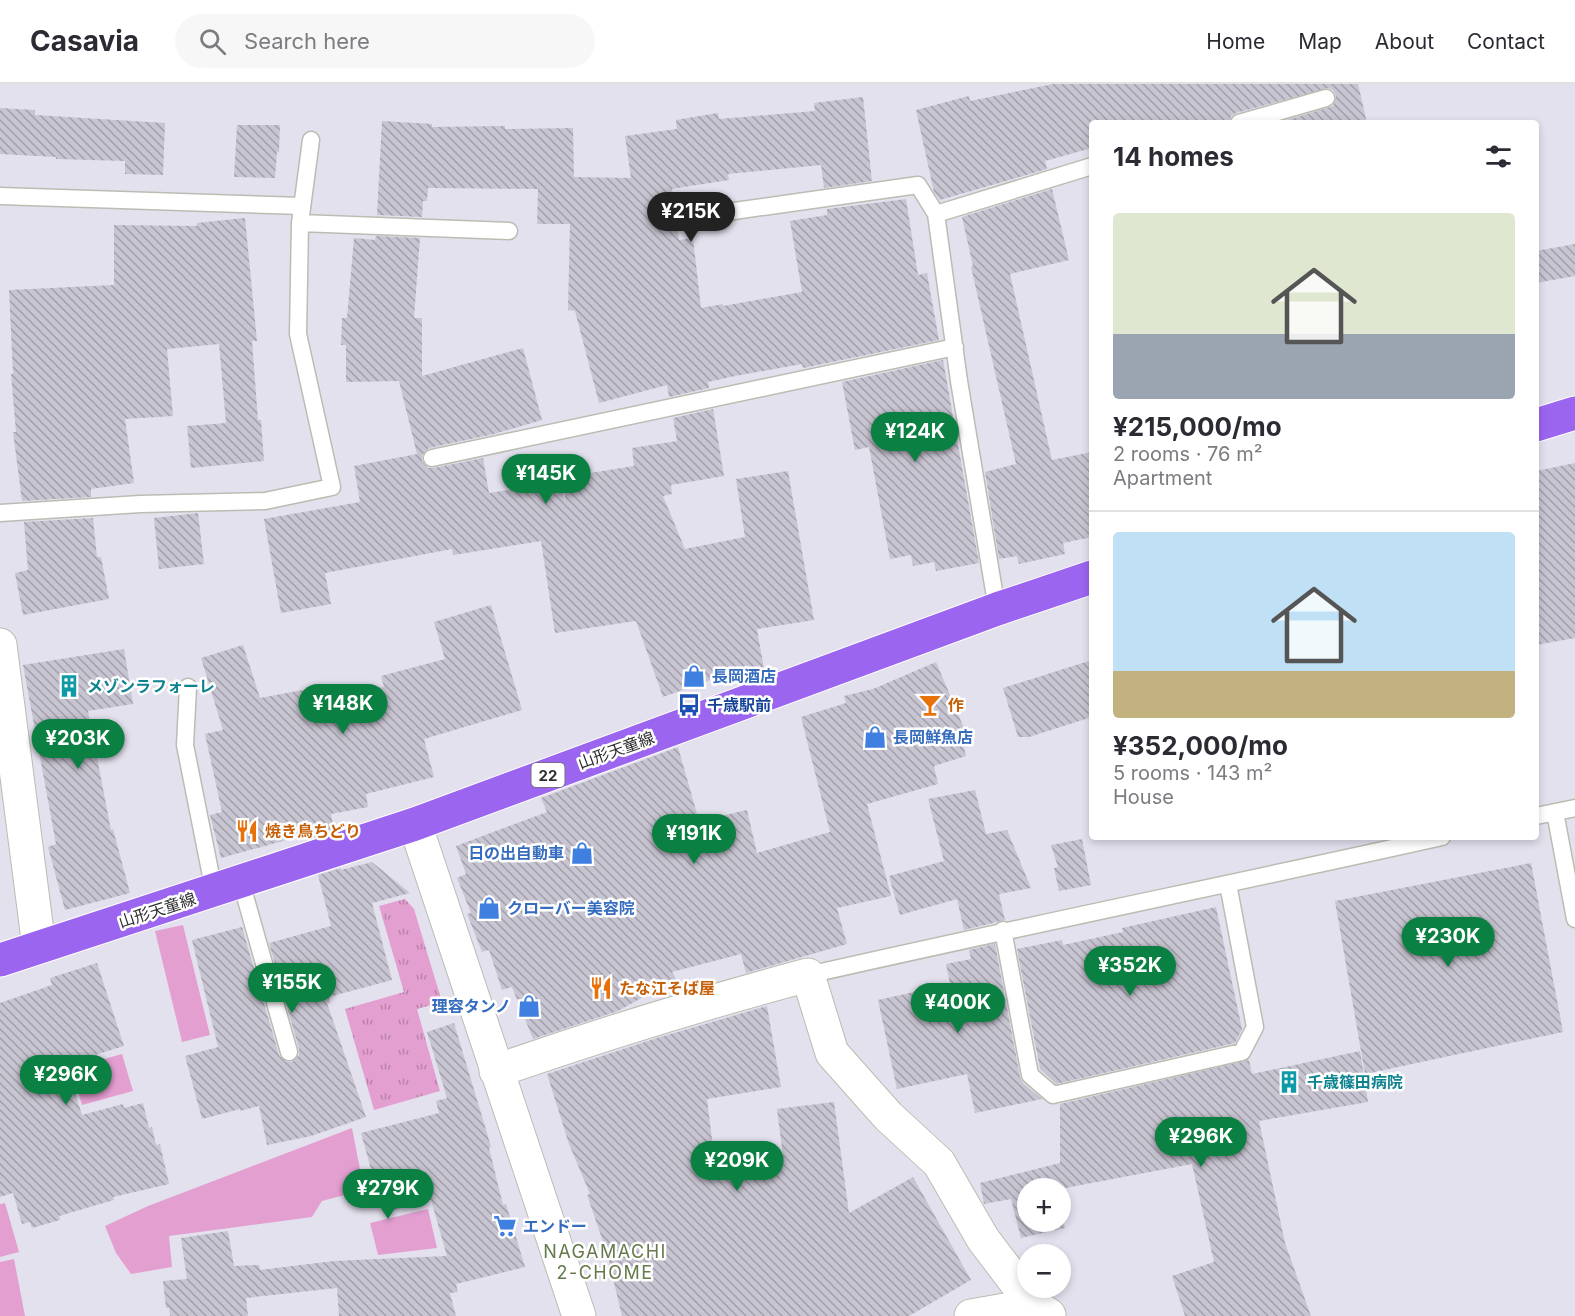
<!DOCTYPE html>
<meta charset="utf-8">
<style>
:root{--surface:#fff;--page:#f7f7f7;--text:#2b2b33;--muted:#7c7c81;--line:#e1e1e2;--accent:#0b8043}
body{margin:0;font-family:Inter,"Noto Sans JP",sans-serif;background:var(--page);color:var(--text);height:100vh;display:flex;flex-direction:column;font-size:22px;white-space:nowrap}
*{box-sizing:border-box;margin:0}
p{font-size:20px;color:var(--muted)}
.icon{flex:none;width:33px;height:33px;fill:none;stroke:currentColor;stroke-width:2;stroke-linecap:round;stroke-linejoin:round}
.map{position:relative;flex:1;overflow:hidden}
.side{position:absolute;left:1089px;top:36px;width:450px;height:720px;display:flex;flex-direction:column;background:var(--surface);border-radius:6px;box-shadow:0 3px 9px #0003}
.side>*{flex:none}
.tools{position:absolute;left:1017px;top:1094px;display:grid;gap:12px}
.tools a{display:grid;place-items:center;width:54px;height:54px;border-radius:50%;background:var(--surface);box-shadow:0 3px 9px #0003;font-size:30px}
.price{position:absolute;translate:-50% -51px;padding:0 14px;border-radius:21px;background:var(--accent);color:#fff;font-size:20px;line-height:39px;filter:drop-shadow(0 2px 3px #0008)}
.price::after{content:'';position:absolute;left:50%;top:36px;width:18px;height:14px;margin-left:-9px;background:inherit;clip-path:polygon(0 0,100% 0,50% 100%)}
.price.on{background:#222;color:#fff}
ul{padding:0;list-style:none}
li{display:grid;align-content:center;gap:12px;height:318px;padding:0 24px}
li+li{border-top:2px solid var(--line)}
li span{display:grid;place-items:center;height:186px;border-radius:6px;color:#555}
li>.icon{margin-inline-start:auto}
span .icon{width:108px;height:108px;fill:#fffc;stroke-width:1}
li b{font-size:26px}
h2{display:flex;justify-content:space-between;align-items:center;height:72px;padding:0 24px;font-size:26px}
header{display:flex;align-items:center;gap:36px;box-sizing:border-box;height:84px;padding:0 30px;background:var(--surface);border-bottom:2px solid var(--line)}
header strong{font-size:28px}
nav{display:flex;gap:33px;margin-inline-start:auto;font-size:21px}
.search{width:420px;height:54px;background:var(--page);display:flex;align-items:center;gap:15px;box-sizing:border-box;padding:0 21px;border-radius:33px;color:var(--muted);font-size:22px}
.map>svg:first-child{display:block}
.grass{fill:url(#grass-tufts)}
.park{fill:#e49fd1}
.building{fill:url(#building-back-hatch)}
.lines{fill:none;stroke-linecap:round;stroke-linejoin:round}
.lane-casing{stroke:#b8beb1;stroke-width:19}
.street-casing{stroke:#b8beb1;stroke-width:35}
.secondary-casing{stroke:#b8beb1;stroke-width:35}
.primary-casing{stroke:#fff;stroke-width:35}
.lane{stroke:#fff;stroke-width:16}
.street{stroke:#fff;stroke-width:33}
.secondary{stroke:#fff;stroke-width:33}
.primary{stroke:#9b65f0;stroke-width:33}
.labels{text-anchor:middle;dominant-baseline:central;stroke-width:5;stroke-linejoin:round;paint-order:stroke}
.shield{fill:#fff;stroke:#6d6d6d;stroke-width:1.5}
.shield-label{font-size:15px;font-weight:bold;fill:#2e2e2e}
.shop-label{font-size:16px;font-weight:bold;fill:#366cbe;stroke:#fff;text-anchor:start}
.culture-label{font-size:16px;font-weight:bold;fill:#0d838f;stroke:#fff;text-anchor:start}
.transit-label{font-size:16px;font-weight:bold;fill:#164399;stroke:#fff;text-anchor:start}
.food-label{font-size:16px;font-weight:bold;fill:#c56008;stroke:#fff;text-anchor:start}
.street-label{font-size:16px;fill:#2e2e2e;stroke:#fff}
.neighbourhood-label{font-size:18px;letter-spacing:1.5px;fill:#657a4b;stroke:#fff}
</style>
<header>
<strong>Casavia</strong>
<div class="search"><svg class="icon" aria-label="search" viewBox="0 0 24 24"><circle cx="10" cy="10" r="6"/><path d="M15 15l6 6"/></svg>Search here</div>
<nav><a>Home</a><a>Map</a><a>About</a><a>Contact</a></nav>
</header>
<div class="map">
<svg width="1575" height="1232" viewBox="0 0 1575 1232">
<defs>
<pattern id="grass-tufts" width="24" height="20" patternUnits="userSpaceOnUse" patternTransform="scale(1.5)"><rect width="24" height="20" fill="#e49fd1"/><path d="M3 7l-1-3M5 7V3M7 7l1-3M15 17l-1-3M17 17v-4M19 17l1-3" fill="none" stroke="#b982aa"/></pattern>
<pattern id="building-back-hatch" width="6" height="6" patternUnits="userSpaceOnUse" patternTransform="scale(1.5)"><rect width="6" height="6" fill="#c8c5d2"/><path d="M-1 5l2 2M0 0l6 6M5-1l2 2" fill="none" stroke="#a3a0ab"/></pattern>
</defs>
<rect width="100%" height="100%" fill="#e4e1ef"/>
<path class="grass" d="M405,815L414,825L442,918L417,925L440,1007L374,1026L345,925L404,908L379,822Z"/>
<path class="park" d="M183,841L210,951L182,958L155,847Z
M122,970L133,1007L82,1021L77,1003H73L68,985Z
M352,1044L364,1106L322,1117L312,1133L169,1152L172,1183L131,1190L116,1169L105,1142L148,1122Z
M5,1119L19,1168L0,1173V1120Z
M428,1125L437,1164L378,1171L370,1139Z
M14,1175L25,1232H0V1178Z"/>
<path class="building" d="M1053,0H1358L1367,39H1277L1333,22L1336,12L1333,6L1328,4L1236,29L1231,32L1229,39H1092V64L1045,77L1047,85L940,116L934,108L916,26L969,12L970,17Z
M863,13L872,97L824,104L821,81L728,90L729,96L672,105L679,156L693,154L701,224L723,220V222L802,208L790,137L827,131V125L906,115L918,191L927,189L939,256L803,284L802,280L735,292L708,298L709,304L669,313L667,301L599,319L575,227L568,226L570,140H537L538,105L428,104L427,117H423L422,133L377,131L382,37L432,40V43L505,42V45L573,44L574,93L631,94L625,52L677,45L676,36L718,29L719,35L815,27L814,19Z
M0,24L35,26V31L165,39L163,91L125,90V77L56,75V73L0,70Z
M237,41H280L279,68H277L275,94L234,93Z
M1052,105L1069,176L1010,190L1052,376L1092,368V453L1063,459L1065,470L1019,480L1017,472L999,475L985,388L1016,380L971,183L973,182L962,133Z
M245,134L257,257H252L258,336H261L264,377L191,384L187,342L226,339L219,260L167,265L173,332L125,335L134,399L91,405V413L22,417L13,348H16L11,290H13L9,206L114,201V141L197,142V139Z
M376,152L420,154L414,234H422V292L523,264L542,336L494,350L429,364L422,371V377L428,384H434L483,374L489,409L559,398L565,417V397L585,394L584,390L634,382L632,364L677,357L673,334L713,325L724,392L671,401L672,410L663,412L685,465L745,453L736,395L788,387L814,536L757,545L765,591L731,597L730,589L663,613L636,537L555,549L541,457L453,471L452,465L325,489L331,520L281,529L264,435L360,418L354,382L417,370L399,297L346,298V261H341L342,234H347L354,154L375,156Z
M1575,160V192L1536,199V167Z
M943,276L979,479L936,487L934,478L913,482L911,471L890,475L869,363L855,366L842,298Z
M1575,379V554L1536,561V387Z
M198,429L204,480L159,485L154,434Z
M93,434L97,473H101L109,515L23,531L15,489L28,486L24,438Z
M491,521L522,626L424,655L434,693L366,710L368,723L331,730L334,747L309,755L308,750L221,774L210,731L222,728L205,650L223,646L201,574L243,561L260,614L308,605L310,618L384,603L381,592L445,575L434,538Z
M124,565L133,620L88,627L111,746L113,745L130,809L65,826L48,763L56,760L23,581Z
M1092,576V633L1029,653H1018L1003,604Z
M936,578L966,649L961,652L966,672L934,682L938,700L867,720L891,812L837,824L847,860L746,889L741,870L672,888L676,895L618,927L533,955L512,903L502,906L489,866L482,868L467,830L471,829L457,794L466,790L456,762L547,728L541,714L678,663L699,737L747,726L757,769L830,748L801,633L846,619L844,612L873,605Z
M975,706L986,750L1007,746L1031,804L999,810L1005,836L964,846L957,815L900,831L889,792L944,777L928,715Z
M1082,755L1091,801L1059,807L1054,784L1058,783L1051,761Z
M372,778L410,809L372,819L392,896L329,913L330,919H327L366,1033L311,1052L267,1061L259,1022L240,1027V1025L202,1035L185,972L218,963L192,856L242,843L279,971L286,978H292L299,971V965L269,859L331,842L318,791L341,784V786Z
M1531,779L1563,948L1365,990L1335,817Z
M1216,823L1242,945L1235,959L1056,1000L1040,985L1017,865L1062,856L1063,861L1123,848L1122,844Z
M995,860L1020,993L1023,999L1042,1015L975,1029L967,990L897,1005L878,916L950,900L946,880L971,875L969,866Z
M97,879L124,962L66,980L82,1031L123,1020L124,1024L143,1019L149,1044L152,1043L156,1061L160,1060L169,1100L113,1113L114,1116L59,1132L60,1136L32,1144L30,1138L22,1140L13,1109L0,1113V919L52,901L50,894Z
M767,922L781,1003L707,1015L715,1079L783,1073L777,1025L834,1018L849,1129L913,1093L971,1196L909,1232H622L607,1169L587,1111L590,1110L569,1060L547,990L657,954Z
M454,939L487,1049L491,1063L489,1064L503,1121L506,1120L525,1183L456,1200L458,1208L450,1209L456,1232H339L337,1204L246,1214L248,1232H170L169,1224H166L163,1197L187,1195L181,1154L228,1147L234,1182L259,1181L260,1186L334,1177L447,1172L431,1116L383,1129L361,1049L439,1029L436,1017L447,1014L427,948Z
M1360,967L1368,1018L1259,1037L1285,1159L1311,1232H1185L1172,1192L1214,1178L1192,1080L1060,1105L1028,1104V1137H1060V1123L1065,1144L1021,1154L1011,1115L984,1120L980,1099L1060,1079V1020L1249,976L1252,990Z"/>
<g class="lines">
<g class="lane-casing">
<path id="lane" d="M1239,39L1326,14
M0,112L302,122
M720,129L918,101L936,130
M300,139L509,147
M432,374L955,263
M0,429L140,420L265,417L332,403L298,250L300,139L311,56
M997,525L959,297L936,130L1092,82
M188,603L185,661L214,807
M1555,728L1575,835
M1536,732L1575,724
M241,798L289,968
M1003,846L1030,991L1053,1011L1242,968L1255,943L1228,800
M808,891C1019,843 1231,800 1442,753"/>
</g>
<g class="street-casing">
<path id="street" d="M0,561L39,863
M496,987C600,951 703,919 808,891L832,969L888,1032L939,1079L983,1155L1033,1221
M971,1232L1033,1221L1049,1231"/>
</g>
<g class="secondary-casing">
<path id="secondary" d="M415,740L579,1232"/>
</g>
<g class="primary-casing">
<path id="primary" d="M1536,341L1575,329
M0,876L415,740L997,525L1092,493"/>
</g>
<use href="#lane" class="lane"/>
<use href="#street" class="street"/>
<use href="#secondary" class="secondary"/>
<use href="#primary" class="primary"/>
</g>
<defs>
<g id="shop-bare" transform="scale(1.8)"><path d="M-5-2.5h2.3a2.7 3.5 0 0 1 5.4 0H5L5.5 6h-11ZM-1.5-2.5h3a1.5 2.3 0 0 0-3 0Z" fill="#3f7fe0" stroke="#fff" stroke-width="2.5" paint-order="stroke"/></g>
<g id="building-bare" transform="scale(1.8)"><path d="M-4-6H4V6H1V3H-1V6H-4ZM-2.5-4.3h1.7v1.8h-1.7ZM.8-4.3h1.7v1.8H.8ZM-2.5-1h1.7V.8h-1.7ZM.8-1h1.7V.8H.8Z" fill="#0f9aa8" stroke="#fff" stroke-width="2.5" paint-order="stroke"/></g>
<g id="bus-bare" transform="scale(1.8)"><path d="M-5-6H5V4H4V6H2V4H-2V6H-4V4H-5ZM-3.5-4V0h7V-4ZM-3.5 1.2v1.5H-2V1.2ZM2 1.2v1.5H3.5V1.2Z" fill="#1a4fb4" stroke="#fff" stroke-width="2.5" paint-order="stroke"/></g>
<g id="bar-bare" transform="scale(1.8)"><path d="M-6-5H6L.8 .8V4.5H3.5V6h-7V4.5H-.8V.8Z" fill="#e8710a" stroke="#fff" stroke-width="2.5" paint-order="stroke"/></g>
<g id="restaurant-bare" transform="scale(1.8)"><path d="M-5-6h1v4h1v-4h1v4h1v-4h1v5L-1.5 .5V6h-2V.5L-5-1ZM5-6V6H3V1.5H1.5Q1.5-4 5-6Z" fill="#e8710a" stroke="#fff" stroke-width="2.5" paint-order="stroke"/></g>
<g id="supermarket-bare" transform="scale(1.8)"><path d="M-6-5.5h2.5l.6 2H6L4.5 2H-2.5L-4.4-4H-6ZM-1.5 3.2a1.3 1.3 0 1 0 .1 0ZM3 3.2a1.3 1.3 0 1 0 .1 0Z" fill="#3f7fe0" stroke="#fff" stroke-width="2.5" paint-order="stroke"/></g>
</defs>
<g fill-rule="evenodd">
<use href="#shop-bare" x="694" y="592"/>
<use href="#building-bare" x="69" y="602"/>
<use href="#bus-bare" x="689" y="621"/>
<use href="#bar-bare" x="930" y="621"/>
<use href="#shop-bare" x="875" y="653"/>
<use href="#restaurant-bare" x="247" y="747"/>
<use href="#shop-bare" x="582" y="769"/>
<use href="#shop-bare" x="489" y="824"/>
<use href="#restaurant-bare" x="601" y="904"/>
<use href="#shop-bare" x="529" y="922"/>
<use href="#building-bare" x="1289" y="998"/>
<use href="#supermarket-bare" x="505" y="1142"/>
</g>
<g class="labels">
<rect class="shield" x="531.5" y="679" width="33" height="24" rx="4.5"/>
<g class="shield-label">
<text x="548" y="691">22</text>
</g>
<g class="shop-label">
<text x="712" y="592">長岡酒店</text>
<text x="893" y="653">長岡鮮魚店</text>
<text x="564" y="769" text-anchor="end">日の出自動車</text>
<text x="507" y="824">クローバー美容院</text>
<text x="511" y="922" text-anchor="end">理容タンノ</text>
<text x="523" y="1142">エンドー</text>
</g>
<g class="culture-label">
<text x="87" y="602">メゾンラフォーレ</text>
<text x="1307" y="998">千歳篠田病院</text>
</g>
<g class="transit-label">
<text x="707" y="621">千歳駅前</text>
</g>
<g class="food-label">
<text x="948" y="621">作</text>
<text x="265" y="747">焼き鳥ちどり</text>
<text x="619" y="904">たな江そば屋</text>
</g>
<g class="street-label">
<text transform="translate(616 666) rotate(-20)">山形天童線</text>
<text transform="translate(157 826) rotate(-18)">山形天童線</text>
</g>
<g class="neighbourhood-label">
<text x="605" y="1167">NAGAMACHI<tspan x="605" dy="21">2-CHOME</tspan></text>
</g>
</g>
</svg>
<div class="tools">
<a>+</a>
<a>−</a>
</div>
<b class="price on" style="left:691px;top:159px">¥215K</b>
<b class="price" style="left:915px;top:379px">¥124K</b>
<b class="price" style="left:546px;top:421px">¥145K</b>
<b class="price" style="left:343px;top:651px">¥148K</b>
<b class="price" style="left:78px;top:686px">¥203K</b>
<b class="price" style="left:694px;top:781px">¥191K</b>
<b class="price" style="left:1448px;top:884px">¥230K</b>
<b class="price" style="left:1130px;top:913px">¥352K</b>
<b class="price" style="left:292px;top:930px">¥155K</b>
<b class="price" style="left:958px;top:950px">¥400K</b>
<b class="price" style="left:66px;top:1022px">¥296K</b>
<b class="price" style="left:1201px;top:1084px">¥296K</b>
<b class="price" style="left:737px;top:1108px">¥209K</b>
<b class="price" style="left:388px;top:1136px">¥279K</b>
<section class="side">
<h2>14 homes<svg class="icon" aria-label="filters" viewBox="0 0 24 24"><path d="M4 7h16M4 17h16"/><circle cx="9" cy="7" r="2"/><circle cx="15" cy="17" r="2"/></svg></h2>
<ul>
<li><span style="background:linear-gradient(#dfe7d0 65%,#9aa5b1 0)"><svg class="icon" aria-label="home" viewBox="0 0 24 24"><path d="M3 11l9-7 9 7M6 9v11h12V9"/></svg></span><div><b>¥215,000/mo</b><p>2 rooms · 76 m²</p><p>Apartment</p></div></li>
<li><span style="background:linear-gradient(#bfe0f5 75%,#c2b280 0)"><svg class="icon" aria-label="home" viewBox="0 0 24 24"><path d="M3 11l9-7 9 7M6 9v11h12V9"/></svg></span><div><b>¥352,000/mo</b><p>5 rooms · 143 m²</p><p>House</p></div></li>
</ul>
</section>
</div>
